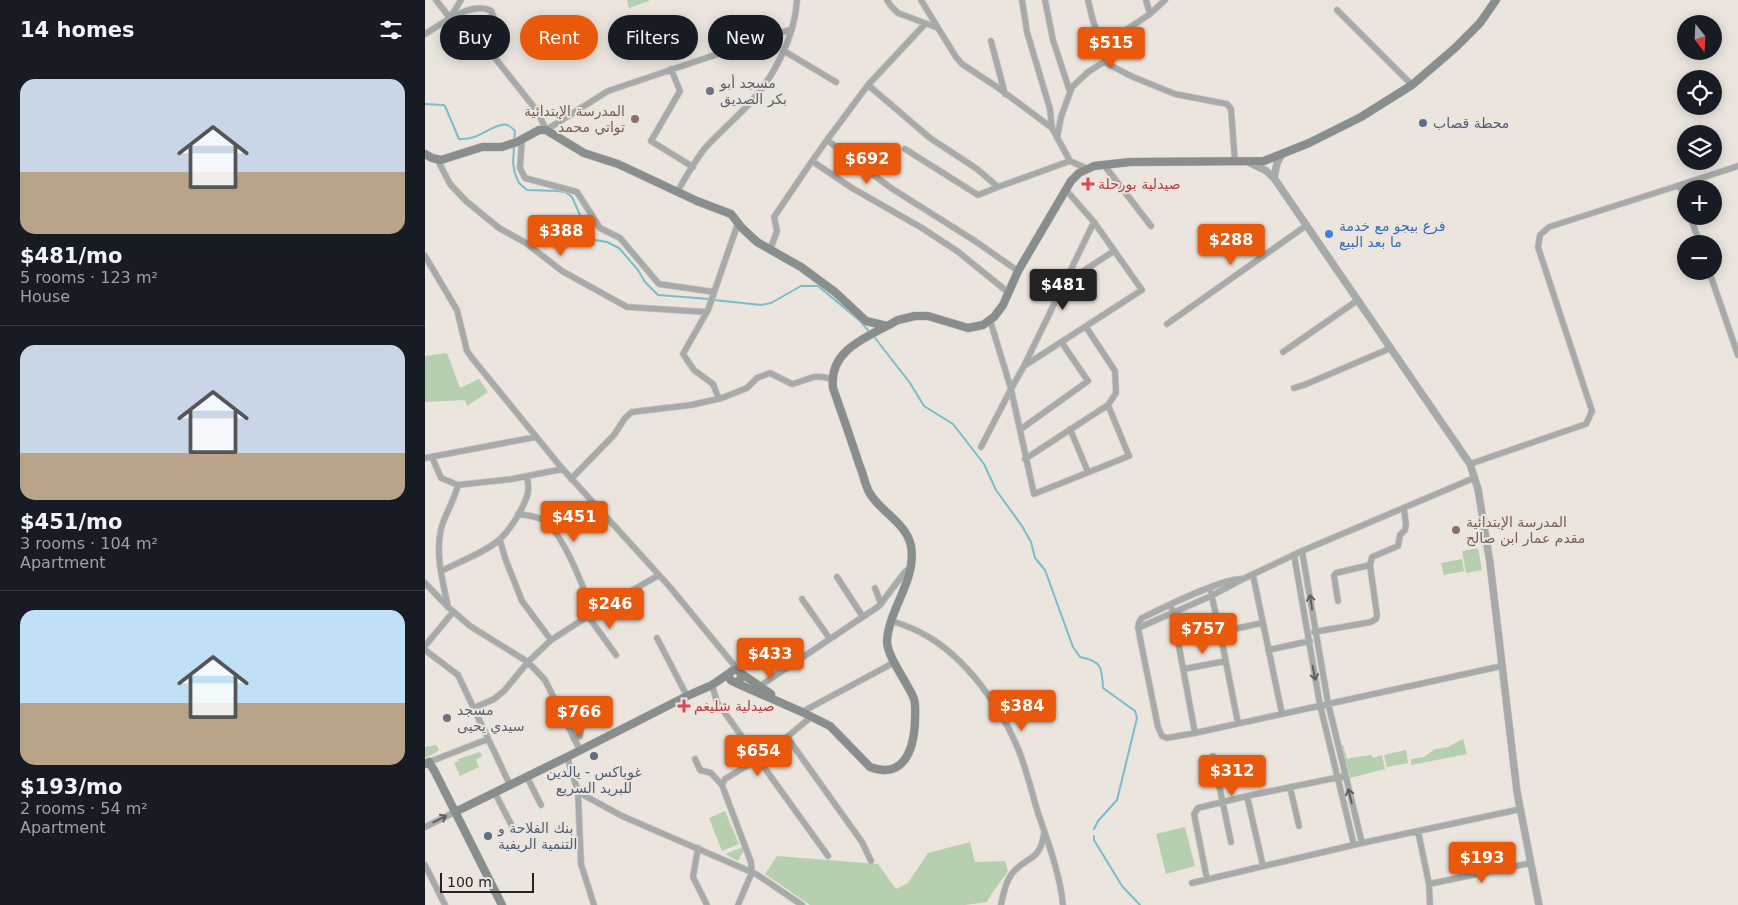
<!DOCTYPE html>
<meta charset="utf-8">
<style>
:root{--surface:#171b24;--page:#242831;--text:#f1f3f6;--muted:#9ea1a6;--line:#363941;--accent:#ea580c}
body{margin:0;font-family:"DejaVu Sans",Vazirmatn,sans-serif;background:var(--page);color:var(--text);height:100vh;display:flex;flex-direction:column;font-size:19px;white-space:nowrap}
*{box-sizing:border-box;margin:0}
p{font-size:16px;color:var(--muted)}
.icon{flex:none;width:28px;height:28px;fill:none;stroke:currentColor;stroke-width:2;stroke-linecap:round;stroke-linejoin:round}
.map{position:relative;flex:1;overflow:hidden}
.details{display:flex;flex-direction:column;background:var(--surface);width:425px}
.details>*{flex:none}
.hud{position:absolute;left:15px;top:15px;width:475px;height:45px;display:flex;gap:10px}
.needle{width:32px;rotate:162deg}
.fabs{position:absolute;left:1252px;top:15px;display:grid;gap:10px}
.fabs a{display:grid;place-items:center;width:45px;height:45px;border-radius:50%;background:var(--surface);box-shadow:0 2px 12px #0003;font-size:25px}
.scale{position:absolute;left:15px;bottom:12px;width:94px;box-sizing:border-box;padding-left:5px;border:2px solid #252320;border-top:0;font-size:14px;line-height:18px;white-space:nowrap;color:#252320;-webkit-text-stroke:4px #ebe5de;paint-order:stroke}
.price{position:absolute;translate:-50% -42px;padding:0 11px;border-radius:5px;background:var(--accent);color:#fff;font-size:16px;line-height:32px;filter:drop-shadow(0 1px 2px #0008)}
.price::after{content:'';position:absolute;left:50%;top:30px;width:15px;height:11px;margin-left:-8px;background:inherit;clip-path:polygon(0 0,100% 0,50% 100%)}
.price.on{background:#222;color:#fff}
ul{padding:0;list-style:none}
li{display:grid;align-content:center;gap:10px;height:265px;padding:0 20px}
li+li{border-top:1px solid var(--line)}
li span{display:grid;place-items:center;height:155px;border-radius:15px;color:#555}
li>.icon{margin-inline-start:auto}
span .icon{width:90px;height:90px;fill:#fffc;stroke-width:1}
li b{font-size:21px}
h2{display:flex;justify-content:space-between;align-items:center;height:60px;padding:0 20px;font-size:21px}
.tag{padding:0 18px;border-radius:22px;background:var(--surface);box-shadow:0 2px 12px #0003;font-size:18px;line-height:45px}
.tag.on{background:var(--accent);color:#fff}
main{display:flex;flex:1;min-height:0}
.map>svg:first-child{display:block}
.green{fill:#b5cfaf}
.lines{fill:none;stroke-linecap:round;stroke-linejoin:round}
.stream{stroke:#77becc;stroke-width:2}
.minor-casing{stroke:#c7c2bc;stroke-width:7}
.tertiary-casing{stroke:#c7c2bc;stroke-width:8}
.secondary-casing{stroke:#c7c2bc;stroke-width:9}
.minor{stroke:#a6abaa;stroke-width:5.5}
.tertiary{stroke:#a6abaa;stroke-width:7}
.secondary{stroke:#878e8d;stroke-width:8}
.oneway{stroke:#5f605e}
.worship-dot{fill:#6b7280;stroke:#ebe5de;stroke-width:2}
.education-dot{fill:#8d6e63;stroke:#ebe5de;stroke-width:2}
.service-dot{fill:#5c6f8a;stroke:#ebe5de;stroke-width:2}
.health-dot{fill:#e0444e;stroke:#ebe5de;stroke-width:2}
.shop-dot{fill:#3f7fe0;stroke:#ebe5de;stroke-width:2}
.labels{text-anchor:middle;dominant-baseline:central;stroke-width:4;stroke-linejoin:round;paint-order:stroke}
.worship-label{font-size:14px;fill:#5b616d;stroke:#ebe5de;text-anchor:start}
.education-label{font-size:14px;fill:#785e54;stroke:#ebe5de;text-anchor:end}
.service-label{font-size:14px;fill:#4e5e75;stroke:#ebe5de;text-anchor:start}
.health-label{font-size:14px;fill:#be3a42;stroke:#ebe5de;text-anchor:start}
.shop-label{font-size:14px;fill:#366cbe;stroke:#ebe5de;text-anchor:start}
</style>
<main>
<section class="details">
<h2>14 homes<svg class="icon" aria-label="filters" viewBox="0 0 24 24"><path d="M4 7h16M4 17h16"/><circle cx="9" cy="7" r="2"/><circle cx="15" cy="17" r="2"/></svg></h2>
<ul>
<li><span style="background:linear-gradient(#c9d6e8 60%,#b9a48a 0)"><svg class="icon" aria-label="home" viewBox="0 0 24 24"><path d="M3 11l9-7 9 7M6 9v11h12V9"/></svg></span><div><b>$481/mo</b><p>5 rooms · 123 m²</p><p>House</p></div></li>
<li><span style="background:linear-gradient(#c9d6e8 70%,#b9a48a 0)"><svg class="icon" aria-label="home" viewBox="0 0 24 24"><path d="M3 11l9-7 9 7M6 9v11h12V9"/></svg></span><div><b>$451/mo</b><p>3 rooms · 104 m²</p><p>Apartment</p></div></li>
<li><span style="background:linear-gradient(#bfe0f5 60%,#b9a48a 0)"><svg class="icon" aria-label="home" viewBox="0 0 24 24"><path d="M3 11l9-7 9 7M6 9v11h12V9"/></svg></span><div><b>$193/mo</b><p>2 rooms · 54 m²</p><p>Apartment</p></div></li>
</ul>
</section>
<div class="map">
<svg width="1313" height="905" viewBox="0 0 1313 905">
<rect width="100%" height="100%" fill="#ebe5de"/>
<path class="green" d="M202,0H224V1L204,8Z
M22,353L35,388L54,379L63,392L42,406L40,400L0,402V356Z
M1053,548L1057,570L1041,573L1037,551Z
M1037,559L1039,571L1019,575L1016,563Z
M1038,739L1042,754L986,765V759L999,757L1010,749L1023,747Z
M11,745L14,749L12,752L0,758V747Z
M916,745H918L922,759C931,756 938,757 946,755L948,758L957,755L960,769L925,778Z
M981,750L983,763L962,767L959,755Z
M55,752L57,756L51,760L54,767L35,776L29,763L34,761L33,759Z
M300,811L314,844L297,851L284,818Z
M760,827L770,866L741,874L731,834Z
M545,842L550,862L580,861L583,871C576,882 568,890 562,902L540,905H385L340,874L352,856L453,864L471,889L483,883L503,853Z
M318,847L319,850L313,861L300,854Z"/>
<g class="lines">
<path class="stream" d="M0,104L18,105L20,106L34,139C53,140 60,129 76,125C82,123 86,127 90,131L89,141
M89,146L88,163L90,174L94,183L102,190L132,191L140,192L147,197L159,224L170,240L182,242L194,248L213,270L220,282L233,295L284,299
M289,300L336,305L346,303L376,286H393L435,321L443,330
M450,338L485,383L499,406L528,424L559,464L571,490L597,526L606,542L610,558L620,570L648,647L655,657C677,661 677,668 678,688L710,711L712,718L692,800L673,821L669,829
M669,836V840L697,886L715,905"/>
<g class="minor-casing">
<path id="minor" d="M11,0L25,18
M462,0L466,6L473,13L513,28L531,57L537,64L572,87L627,128L645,161L663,169
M496,0L513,28
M597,0L602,32L625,109L627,128
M620,0L628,40L645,92
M663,0L668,21L682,56
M721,0L725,14
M912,10L987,85
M25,18L36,0
M0,34C17,24 47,0 66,11L69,18L70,58L113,112L121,130L183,91L367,29
M566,41L580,94
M359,51L411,82
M679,62L708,77L750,94L802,104L806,109L810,162
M246,69L255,91L226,141L268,167
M443,85L505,138L552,169L573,187L645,161
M632,138L636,117L647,87L663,72L679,62L691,39L701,30L725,14L740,0
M97,139L95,168L100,178L152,192L175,228L195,238L234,284L289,292
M402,140L443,85L500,24
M480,149L553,195L573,187
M12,159L25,184L41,201L74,228L101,243L137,271L202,307L281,312
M387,161L402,140L466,188L550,241L593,271
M679,165L726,226
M1255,185L1313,166
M252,192C261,177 270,160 281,147C295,132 311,118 325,103C349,77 370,36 372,0
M1265,216L1275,244
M345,250L352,231L349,217L387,161L427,188L497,228L532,251L584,293
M0,256L32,310L42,351L47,358L135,466L244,586L313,670
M1284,271L1313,355
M643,281L689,251
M565,320L586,389L609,494L704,456L683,405
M742,324L882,225
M858,352L933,300
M599,366L717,290L669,222L641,190
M869,388L879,385L966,348
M294,399L288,384L269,370L258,354L283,310L313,223
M596,429L663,381L637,343
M645,429L663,472
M556,447L586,389L599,366L669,222
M7,457L16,478L33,485L87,479L138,469
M0,458L111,437
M600,459L683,405L691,393L690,371L661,327
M1045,464L1161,424L1167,411L1113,247L1115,235L1124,227L1255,185L1261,205
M146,479L189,435L200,418L207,412L266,405L297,398L322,388L332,378L345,373L367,384C385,380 387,373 407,379
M93,514C101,515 109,516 116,519C137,528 160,591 168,613
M75,540L80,558L97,601L126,640
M877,551L903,703L937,843
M869,555L895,705L929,845
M16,571C32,563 63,551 75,539C86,529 100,506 103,492C104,487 103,482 102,477
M828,575L857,714
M412,577L438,617
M818,579C799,577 738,608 717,618C711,624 714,631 715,638L733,727L737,736L742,738L770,733L1077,666
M0,583L23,607L45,626L103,662L120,680L155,750
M450,588L456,604
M786,593L795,632L813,723
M377,599L405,639
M913,601L909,576L911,573L945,565
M23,607C18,582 10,555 16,529C20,514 29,501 33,485
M747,609L770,733
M163,616L191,655
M467,621C479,625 491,629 502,636C540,658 574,704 591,744C601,766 606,790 613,813C623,842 635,874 638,905
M713,628L786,596L818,579L877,551L1049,478
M795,632L837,623
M889,632L946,622L951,619L952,615L945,565L947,557L973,546L975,535L980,530L981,525L979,509
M232,638L262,696
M0,646L28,612
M0,650L33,675L85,785
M843,650L885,641
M759,669L801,661
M287,685L292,702L403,856
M335,686L454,606L480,572L485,568
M49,708L69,699L79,691L103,662L126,640L168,613L234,575
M377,712L470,662
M362,737L386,717
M149,739L155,736C157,728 151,723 155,715L169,708
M788,756L806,842
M142,757L153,792L156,864L169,905
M270,759L275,770L286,773L297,785
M4,762L63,739
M102,777L116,805
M865,787L874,826
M153,792L197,816L331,874L377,905
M70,793L88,828
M822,796L838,866
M0,827L30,812
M993,831L1004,884L1005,905
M273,848L268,877L282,905
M0,865L20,905
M782,879L769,814L773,808L822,796L920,776
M767,883L937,843L1096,809
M1004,884L1106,863
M313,905L327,872L326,862L297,785L300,779L333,759L362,737L437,842L446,861
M576,905C578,895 580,883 586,875C600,855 615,864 619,833"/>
</g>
<g class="tertiary-casing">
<path id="tertiary" d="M823,162L840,170L849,178L1045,464L1053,489L1065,563L1092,792L1114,905
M849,178L852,163L857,154"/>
</g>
<g class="secondary-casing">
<path id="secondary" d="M0,154L7,158L16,160L57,147H77L92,142L114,130H121L159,153L193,164L272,201L306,214L317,228L332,242L376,267L410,292L441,321L462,326L473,320L490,316H503L543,328L558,325L569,317L578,305L593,271L646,181L654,173L669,166L705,162L839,161L884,143L936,117L987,85L1030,48L1055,23L1071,0
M304 676a6 6 0 1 1 12 0a6 6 0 1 1-12 0Z
M317,674L346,694
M311,683L377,712L405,726L445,767C479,780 489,749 490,721C490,714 491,706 489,699C483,683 462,657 462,641C464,608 492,580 486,546C481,522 455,512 444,492C440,484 438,473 434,464C426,439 417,414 408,388C404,353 435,340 462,326
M0,764L4,762L10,772L77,905
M30,812L142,757L262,696L287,685L306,672"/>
</g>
<use href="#minor" class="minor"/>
<use href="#tertiary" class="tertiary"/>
<use href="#secondary" class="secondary"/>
</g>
<defs><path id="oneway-shaft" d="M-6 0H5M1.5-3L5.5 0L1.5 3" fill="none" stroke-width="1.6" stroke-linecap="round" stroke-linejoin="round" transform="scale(1.25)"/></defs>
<g class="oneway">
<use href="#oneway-shaft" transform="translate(886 602) rotate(-99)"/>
<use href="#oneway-shaft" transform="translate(889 673) rotate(79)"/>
<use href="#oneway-shaft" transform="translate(925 796) rotate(-104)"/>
<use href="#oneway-shaft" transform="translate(15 819) rotate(-27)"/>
</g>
<g class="worship-dot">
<circle cx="285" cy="91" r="5"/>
<circle cx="22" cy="718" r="5"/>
</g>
<g class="education-dot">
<circle cx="210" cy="119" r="5"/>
<circle cx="1031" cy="530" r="5"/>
</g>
<g class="service-dot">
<circle cx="998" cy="123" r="5"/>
<circle cx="169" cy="756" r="5"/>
<circle cx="63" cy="836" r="5"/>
</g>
<g class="health-dot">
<path d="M660.5 176.5h5v5h5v5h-5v5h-5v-5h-5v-5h5z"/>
<path d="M256.5 698.5h5v5h5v5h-5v5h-5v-5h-5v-5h5z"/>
</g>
<circle class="shop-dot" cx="904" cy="234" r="5"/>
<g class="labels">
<g class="worship-label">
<text x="295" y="83">مسجد أبو<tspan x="295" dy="16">بكر الصديق</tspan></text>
<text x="32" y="710">مسجد<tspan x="32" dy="16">سيدي يحيى</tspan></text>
</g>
<g class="education-label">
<text x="200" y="111">المدرسة الإبتدائية<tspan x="200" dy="16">تواتي محمد</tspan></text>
<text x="1041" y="522" text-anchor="start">المدرسة الإبتدائية<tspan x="1041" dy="16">مقدم عمار ابن صالح</tspan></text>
</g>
<g class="service-label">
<text x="1008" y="123">محطة قصاب</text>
<text x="169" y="772" text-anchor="middle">غوباكس - يالدين<tspan x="169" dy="16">للبريد السريع</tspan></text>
<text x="73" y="828">بنك الفلاحة و<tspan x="73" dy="16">التنمية الريفية</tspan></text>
</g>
<g class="health-label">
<text x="673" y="184">صيدلية بورحلة</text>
<text x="269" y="706">صيدلية شليغم</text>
</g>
<g class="shop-label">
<text x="914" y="226">فرع بيجو مع خدمة<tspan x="914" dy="16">ما بعد البيع</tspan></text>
</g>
</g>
</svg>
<div class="fabs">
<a><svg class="needle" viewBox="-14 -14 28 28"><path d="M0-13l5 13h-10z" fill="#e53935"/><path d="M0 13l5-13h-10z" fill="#9ea1a6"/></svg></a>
<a><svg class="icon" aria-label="locate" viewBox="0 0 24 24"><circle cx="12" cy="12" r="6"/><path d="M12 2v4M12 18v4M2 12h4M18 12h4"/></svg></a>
<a><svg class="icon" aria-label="layers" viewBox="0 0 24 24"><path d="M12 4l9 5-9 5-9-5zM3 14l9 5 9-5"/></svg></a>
<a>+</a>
<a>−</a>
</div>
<div class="scale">100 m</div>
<b class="price" style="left:686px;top:69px">$515</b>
<b class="price" style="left:442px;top:185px">$692</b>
<b class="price" style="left:136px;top:257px">$388</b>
<b class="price" style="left:806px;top:266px">$288</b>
<b class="price on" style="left:638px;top:311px">$481</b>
<b class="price" style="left:149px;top:543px">$451</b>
<b class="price" style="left:185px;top:630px">$246</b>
<b class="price" style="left:778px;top:655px">$757</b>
<b class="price" style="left:345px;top:680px">$433</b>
<b class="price" style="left:597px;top:732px">$384</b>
<b class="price" style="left:154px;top:738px">$766</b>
<b class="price" style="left:333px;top:777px">$654</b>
<b class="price" style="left:807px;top:797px">$312</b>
<b class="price" style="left:1057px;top:884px">$193</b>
<div class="hud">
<a class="tag">Buy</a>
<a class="tag on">Rent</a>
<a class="tag">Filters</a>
<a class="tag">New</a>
</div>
</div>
</main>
